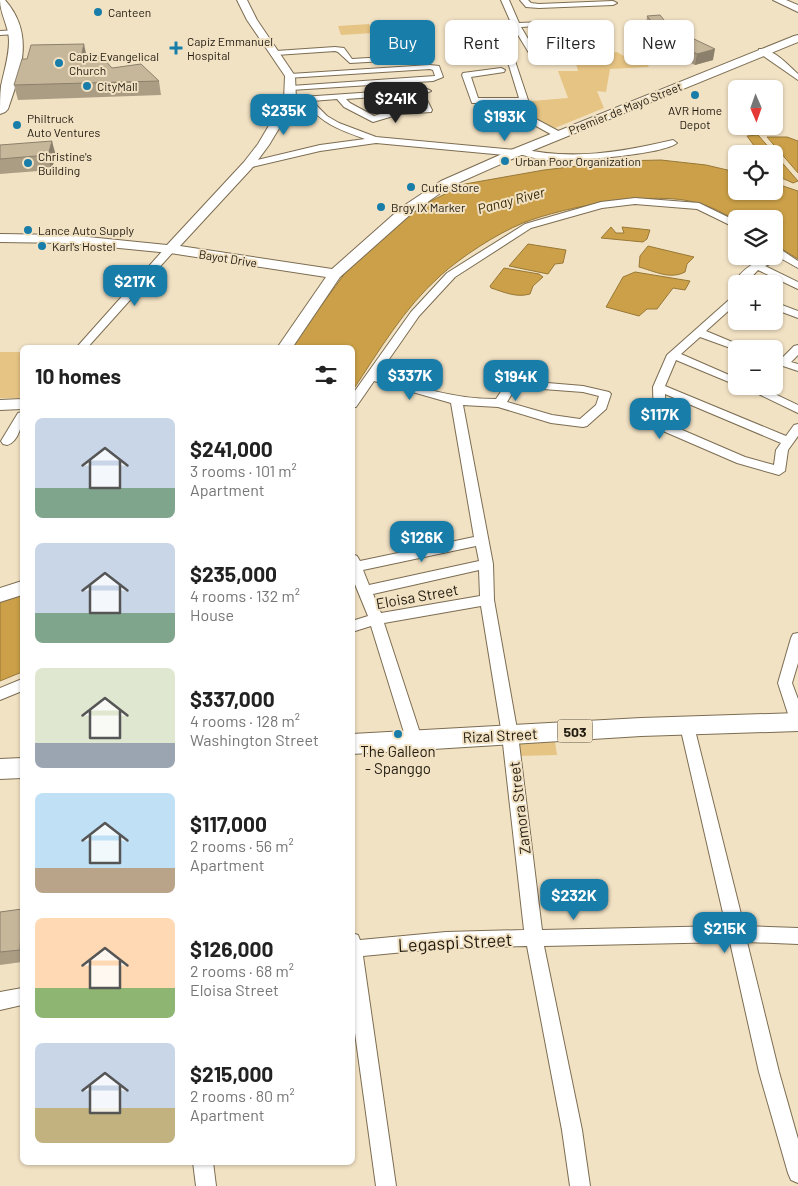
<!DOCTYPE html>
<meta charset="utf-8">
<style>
:root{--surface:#fff;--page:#f6f6f6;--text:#222;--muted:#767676;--accent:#187da8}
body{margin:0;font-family:Barlow,sans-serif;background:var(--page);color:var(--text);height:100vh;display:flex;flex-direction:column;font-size:19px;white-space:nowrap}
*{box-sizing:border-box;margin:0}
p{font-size:16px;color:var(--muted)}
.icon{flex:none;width:28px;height:28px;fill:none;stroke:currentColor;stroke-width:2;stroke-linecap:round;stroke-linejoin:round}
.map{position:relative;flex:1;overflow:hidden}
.details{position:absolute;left:20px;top:345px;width:335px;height:820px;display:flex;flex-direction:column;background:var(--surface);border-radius:8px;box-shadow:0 1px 4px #0004}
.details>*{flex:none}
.guide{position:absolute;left:370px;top:20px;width:352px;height:45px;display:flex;gap:10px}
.needle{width:32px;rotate:178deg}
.fabs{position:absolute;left:728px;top:80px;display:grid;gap:10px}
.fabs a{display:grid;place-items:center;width:55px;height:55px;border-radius:8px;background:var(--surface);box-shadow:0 1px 4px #0004;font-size:25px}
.price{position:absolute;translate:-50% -42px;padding:0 11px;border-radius:10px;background:var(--accent);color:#fff;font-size:16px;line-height:32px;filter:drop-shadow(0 1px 2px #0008)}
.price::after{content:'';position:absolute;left:50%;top:30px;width:15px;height:11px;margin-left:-8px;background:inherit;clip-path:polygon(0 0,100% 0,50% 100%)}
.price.current{background:#222;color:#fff}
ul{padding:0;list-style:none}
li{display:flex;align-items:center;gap:15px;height:125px;padding:0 15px}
li span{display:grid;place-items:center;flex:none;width:140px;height:100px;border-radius:8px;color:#555}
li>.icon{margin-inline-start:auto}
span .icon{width:60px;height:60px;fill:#fffc;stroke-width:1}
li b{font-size:21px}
h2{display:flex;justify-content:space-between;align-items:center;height:60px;padding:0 15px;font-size:21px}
.chip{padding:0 18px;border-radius:8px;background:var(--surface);box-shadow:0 1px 4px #0004;font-size:18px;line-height:45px}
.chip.current{background:var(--accent);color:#fff}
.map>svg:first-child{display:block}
.green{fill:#e6c484}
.water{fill:#cba048;stroke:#987837}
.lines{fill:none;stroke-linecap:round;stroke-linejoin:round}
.street-casing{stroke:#7c6d52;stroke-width:2}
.secondary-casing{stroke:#7c6d52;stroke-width:2}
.primary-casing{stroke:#7c6d52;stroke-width:2}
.highway-casing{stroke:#7c6d52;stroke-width:2}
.street{fill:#fff;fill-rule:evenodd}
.secondary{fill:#fff;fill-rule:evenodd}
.primary{fill:#fff;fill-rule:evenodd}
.highway{fill:#fff;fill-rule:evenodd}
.wall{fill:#ab9d84}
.shaded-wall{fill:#8b806c}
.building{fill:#c7b79a;stroke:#8b806c}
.poi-dot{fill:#187da8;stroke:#f2e2c4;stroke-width:2}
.labels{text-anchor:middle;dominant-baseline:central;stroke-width:4;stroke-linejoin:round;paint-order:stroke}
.far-poi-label{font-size:12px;fill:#211b10;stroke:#f2e2c4;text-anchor:start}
.far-street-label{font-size:12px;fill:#211b10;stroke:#f2e2c4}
.far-water-label{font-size:14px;font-style:italic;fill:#382700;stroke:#f2e2c4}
.shield{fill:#f2e2c4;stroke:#605746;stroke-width:1}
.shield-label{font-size:14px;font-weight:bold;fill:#211b10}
.street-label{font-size:15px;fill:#211b10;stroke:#f2e2c4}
.poi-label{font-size:15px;fill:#211b10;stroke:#f2e2c4}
.near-street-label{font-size:18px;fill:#211b10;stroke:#f2e2c4}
</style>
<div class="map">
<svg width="798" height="1186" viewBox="0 0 798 1186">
<rect width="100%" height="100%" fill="#f2e2c4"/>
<path class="green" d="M369,24L373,33L341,35L338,26Z
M617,52L624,56H643L649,67L610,69L606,92L597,91L604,108L555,128L536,118L531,101L568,98L558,71H578L574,57Z
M0,352H22V393L19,398H0Z
M555,742L557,755L517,756L515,744Z"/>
<path class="water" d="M758,135L798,181L793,183L775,175L774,172V154H760L747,136Z
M767,137H787L798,141V173Z
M661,160L706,165L736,172V191H774V183L798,191V259L774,244V219H736V221C724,213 712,207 698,203C654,190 566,206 523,223C496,234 461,257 440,276C404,308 379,351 353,390L352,348H290L351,265L411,211L465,184L544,170L619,161Z
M611,227L616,233H624L622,227L650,230L647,239L643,242L601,238Z
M528,244L566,250L563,263L555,264L548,274L509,266Z
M648,246L694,257L687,264L685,272C670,280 654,271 639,267L640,256Z
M504,268L539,274L543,277L533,286L530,294C516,298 504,292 491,288L490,286Z
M635,272L690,281L685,290L673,288L657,309H647L639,316L606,307L623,277Z
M22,593V672L0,681V601Z"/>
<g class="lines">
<g class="street-casing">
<path id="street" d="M501,0H509L519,23L567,21L582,47L573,52L529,53L512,25ZM562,25L574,46L559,48L545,26ZM538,26L551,48L534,49L521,27Z
M520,0H528L531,3L539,4L613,1L617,3L613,5L539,8L526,7Z
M17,30V34L0,35V31Z
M463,31H469L487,49L513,55L534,118L562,133V137H556L527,121L521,103H472L462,75L463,73L501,68L505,70L504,72L471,77L478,98H519L507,59L481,53L463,35Z
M335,47L344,48L352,59L419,55L423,57L419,59L350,63L338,52L335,51L276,55L272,53L276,51Z
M759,49C773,48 788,65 798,74V80L759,53Z
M430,65L439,66L443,77L433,81L291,90L287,88L291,86L435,76L433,70L430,69L287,78V74H290Z
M419,89H427L431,91L424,94L432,110L431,112L400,114L373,122L344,107L337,99L312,101L327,116L339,123L376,137L515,150L519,148C570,161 622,152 673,140L677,143C662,155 567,162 545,160C536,159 528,156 519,154L515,156L376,143L320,151L248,168L243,165L245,163L320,145L365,139C335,128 326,125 303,102H287V98ZM416,94L423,108H399L374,116L350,103L346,99Z
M635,198L699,203L736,221V228L697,209L635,204L602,208L531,228L455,277L419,316L378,375C419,387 453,399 496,399L508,381L512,380L583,386L609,392L611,394L606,409L587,426L583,427L551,423L498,407L463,405L493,564L494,600L518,735L542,930L726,926L680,726L683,722L688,720L693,722L744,926L798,928V944L747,942L779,1072L798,1139V1183L791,1180L788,1173L759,1072L730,942L544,946L582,1130L590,1186H570L562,1130L527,946L446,948L363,956L396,1186H376L352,1011V933L358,935L360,940L446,932L524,930L502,735L481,606L384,623L422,739L419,743L414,745L409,743L406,739L371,626L352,632V621L368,616L352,577V554L357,556L360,561L474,537L451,403L374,381L356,407H352V395L411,312L447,273L525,224L601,202ZM516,387L583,392L599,396L596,405L580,419L552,415L507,402ZM476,546L479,561L369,585L363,570ZM479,570L480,596L381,613L373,594Z
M170,246L175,249L174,251L87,348H76L166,247Z
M774,249H780L798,261V268L782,259L765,266L798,282V289L758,270L745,284H736V286L735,284C738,270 761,258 774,256Z
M736,291V304L706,331L749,349L736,350L700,337L681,354L736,378V385L676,360L665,386L786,436L794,425L798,424V436L788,450L785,471L779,475L737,463L656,428L654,425L653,387L667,355L730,299L732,292ZM665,394L781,443L776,450L774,465L745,457L666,423Z
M774,302L798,311V318L774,309Z
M798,345V355L791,362L798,364V371L774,363V356L782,358L794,346Z
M742,386H758L798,405V413Z
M22,412C23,422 19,442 7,445L3,444L1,441L18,413Z
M798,633V663L792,683L798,699V726L793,724L790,720L778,683L791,638L793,634Z
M22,679V691L0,700V688Z
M22,988V1005L0,1010V992Z
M193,1162H213L216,1186H196Z"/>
</g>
<g class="secondary-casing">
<path id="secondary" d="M237,0H247L257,20L295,76L296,100L269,145L252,168L180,246L332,269L402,207L441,181L511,150L794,36L798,35V42L519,156L449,187L412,213L340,277L292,348H277L326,277L170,253L68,243L0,242V234L68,235L167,245L244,162L258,144L284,100L285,76L247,20Z
M773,0H786L798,5V12Z
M22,399V409L0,410V400Z
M22,581V595L0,602V588Z"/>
</g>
<g class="primary-casing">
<path id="primary" d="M798,713V731L641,736L352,754V734L641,718Z
M22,758V778L0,779V759Z"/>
</g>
<g class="highway-casing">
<path id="highway" d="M0,0H5C35,34 21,71 8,109L5,112L0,114C0,105 0,95 1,86C4,71 9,57 9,41C9,26 0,14 0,0Z"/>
</g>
<use href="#street" class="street"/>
<use href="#secondary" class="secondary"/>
<use href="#primary" class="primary"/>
<use href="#highway" class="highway"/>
</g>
<path class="wall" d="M647,16L682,42L713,60L695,65L664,50L646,26Z
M86,57L112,68L159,81L161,95L18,100L14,85Z
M0,145L56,156L51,170L0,174Z
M22,909V962L0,965V912Z"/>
<path class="shaded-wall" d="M84,44L87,58L81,57Z
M715,49L713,60L695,65L697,54Z
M52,141L56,156L51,170L48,155Z
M22,916V955L20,950Z"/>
<path class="building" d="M660,15L682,42L694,39L715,49L697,54L666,39L647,16Z
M84,44L81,57L101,56L112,68L141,64L159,81L14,85L22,59H27L31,45Z
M52,141L48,155L0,159V145Z
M22,909L20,950L0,952V912Z"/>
<g class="poi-dot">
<circle cx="98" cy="12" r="5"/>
<path d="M173.5 40.5h5v5h5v5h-5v5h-5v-5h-5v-5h5z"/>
<circle cx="59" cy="63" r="5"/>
<circle cx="87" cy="86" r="5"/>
<circle cx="695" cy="95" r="5"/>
<circle cx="17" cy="125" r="5"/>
<circle cx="505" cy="161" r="5"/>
<circle cx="28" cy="163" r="5"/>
<circle cx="411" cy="187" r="5"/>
<circle cx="381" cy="207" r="5"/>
<circle cx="28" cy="230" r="5"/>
<circle cx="42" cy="246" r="5"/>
<circle cx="398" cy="734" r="5"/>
</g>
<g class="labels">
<g class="far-poi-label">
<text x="108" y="12">Canteen</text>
<text x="187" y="41">Capiz Emmanuel<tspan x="187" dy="14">Hospital</tspan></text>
<text x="69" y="56">Capiz Evangelical<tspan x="69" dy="14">Church</tspan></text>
<text x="97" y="86">CityMall</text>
<text x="695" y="110" text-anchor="middle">AVR Home<tspan x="695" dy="14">Depot</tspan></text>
<text x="27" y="118">Philtruck<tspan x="27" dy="14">Auto Ventures</tspan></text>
<text x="38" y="156">Christine's<tspan x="38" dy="14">Building</tspan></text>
<text x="515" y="161">Urban Poor Organization</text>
<text x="421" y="187">Cutie Store</text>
<text x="391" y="207">Brgy IX Marker</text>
<text x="38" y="230">Lance Auto Supply</text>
<text x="52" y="246">Karl's Hostel</text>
</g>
<g class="far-street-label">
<text transform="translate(625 108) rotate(-22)">Premier de Mayo Street</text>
<text transform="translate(228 258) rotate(9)">Bayot Drive</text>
</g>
<g class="far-water-label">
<text transform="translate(511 200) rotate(-15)">Panay River</text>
</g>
<rect class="shield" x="557.5" y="719.5" width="35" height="23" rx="4"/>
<g class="shield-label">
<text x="575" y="731">503</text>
</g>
<g class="street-label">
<text transform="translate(417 596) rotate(-10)">Eloisa Street</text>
<text transform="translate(500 735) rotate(-3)">Rizal Street</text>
<text transform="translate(519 808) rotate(-97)">Zamora Street</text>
</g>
<g class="poi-label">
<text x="398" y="751">The Galleon<tspan x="398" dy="17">- Spanggo</tspan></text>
</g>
<g class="near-street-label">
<text transform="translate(455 942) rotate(-3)">Legaspi Street</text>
</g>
</g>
</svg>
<div class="fabs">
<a><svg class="needle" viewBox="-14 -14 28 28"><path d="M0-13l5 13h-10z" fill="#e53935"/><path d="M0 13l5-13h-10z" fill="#767676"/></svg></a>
<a><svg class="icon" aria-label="locate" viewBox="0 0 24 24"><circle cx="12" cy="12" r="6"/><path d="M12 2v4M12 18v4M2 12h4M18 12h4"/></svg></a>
<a><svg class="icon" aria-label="layers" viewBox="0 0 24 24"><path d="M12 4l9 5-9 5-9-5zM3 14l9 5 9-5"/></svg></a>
<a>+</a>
<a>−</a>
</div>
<b class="price current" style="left:396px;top:124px">$241K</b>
<b class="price" style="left:284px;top:136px">$235K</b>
<b class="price" style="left:505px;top:142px">$193K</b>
<b class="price" style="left:135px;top:307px">$217K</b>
<b class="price" style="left:410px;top:401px">$337K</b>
<b class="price" style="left:516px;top:402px">$194K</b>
<b class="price" style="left:660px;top:440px">$117K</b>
<b class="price" style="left:422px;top:563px">$126K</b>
<b class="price" style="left:574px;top:921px">$232K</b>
<b class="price" style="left:725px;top:954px">$215K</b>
<div class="guide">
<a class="chip current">Buy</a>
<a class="chip">Rent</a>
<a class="chip">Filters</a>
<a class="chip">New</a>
</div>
<section class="details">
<h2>10 homes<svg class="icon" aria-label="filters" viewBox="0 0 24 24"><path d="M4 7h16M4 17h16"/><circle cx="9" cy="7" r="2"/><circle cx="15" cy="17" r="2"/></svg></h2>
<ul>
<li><span style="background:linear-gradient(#c9d6e8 70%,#7fa58c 0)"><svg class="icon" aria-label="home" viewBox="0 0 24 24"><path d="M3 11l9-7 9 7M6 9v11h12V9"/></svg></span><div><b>$241,000</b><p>3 rooms · 101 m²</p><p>Apartment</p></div></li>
<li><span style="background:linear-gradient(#c9d6e8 70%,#7fa58c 0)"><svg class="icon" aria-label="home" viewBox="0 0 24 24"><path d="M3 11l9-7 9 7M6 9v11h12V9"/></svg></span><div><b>$235,000</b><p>4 rooms · 132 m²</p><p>House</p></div></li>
<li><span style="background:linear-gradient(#dfe7d0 75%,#9aa5b1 0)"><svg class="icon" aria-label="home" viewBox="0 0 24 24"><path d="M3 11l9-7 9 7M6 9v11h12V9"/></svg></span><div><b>$337,000</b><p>4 rooms · 128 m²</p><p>Washington Street</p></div></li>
<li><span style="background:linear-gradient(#bfe0f5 75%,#b9a48a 0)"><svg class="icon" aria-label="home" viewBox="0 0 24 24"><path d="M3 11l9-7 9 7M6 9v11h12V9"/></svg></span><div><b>$117,000</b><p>2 rooms · 56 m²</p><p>Apartment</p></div></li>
<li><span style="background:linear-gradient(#ffd9b3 70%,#8fb573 0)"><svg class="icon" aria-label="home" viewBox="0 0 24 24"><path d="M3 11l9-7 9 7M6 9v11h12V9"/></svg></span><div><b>$126,000</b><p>2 rooms · 68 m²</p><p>Eloisa Street</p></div></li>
<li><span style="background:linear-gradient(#c9d6e8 65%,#c2b280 0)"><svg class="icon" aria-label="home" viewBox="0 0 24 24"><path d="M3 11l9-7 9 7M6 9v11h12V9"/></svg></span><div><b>$215,000</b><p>2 rooms · 80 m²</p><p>Apartment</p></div></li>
</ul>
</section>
</div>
